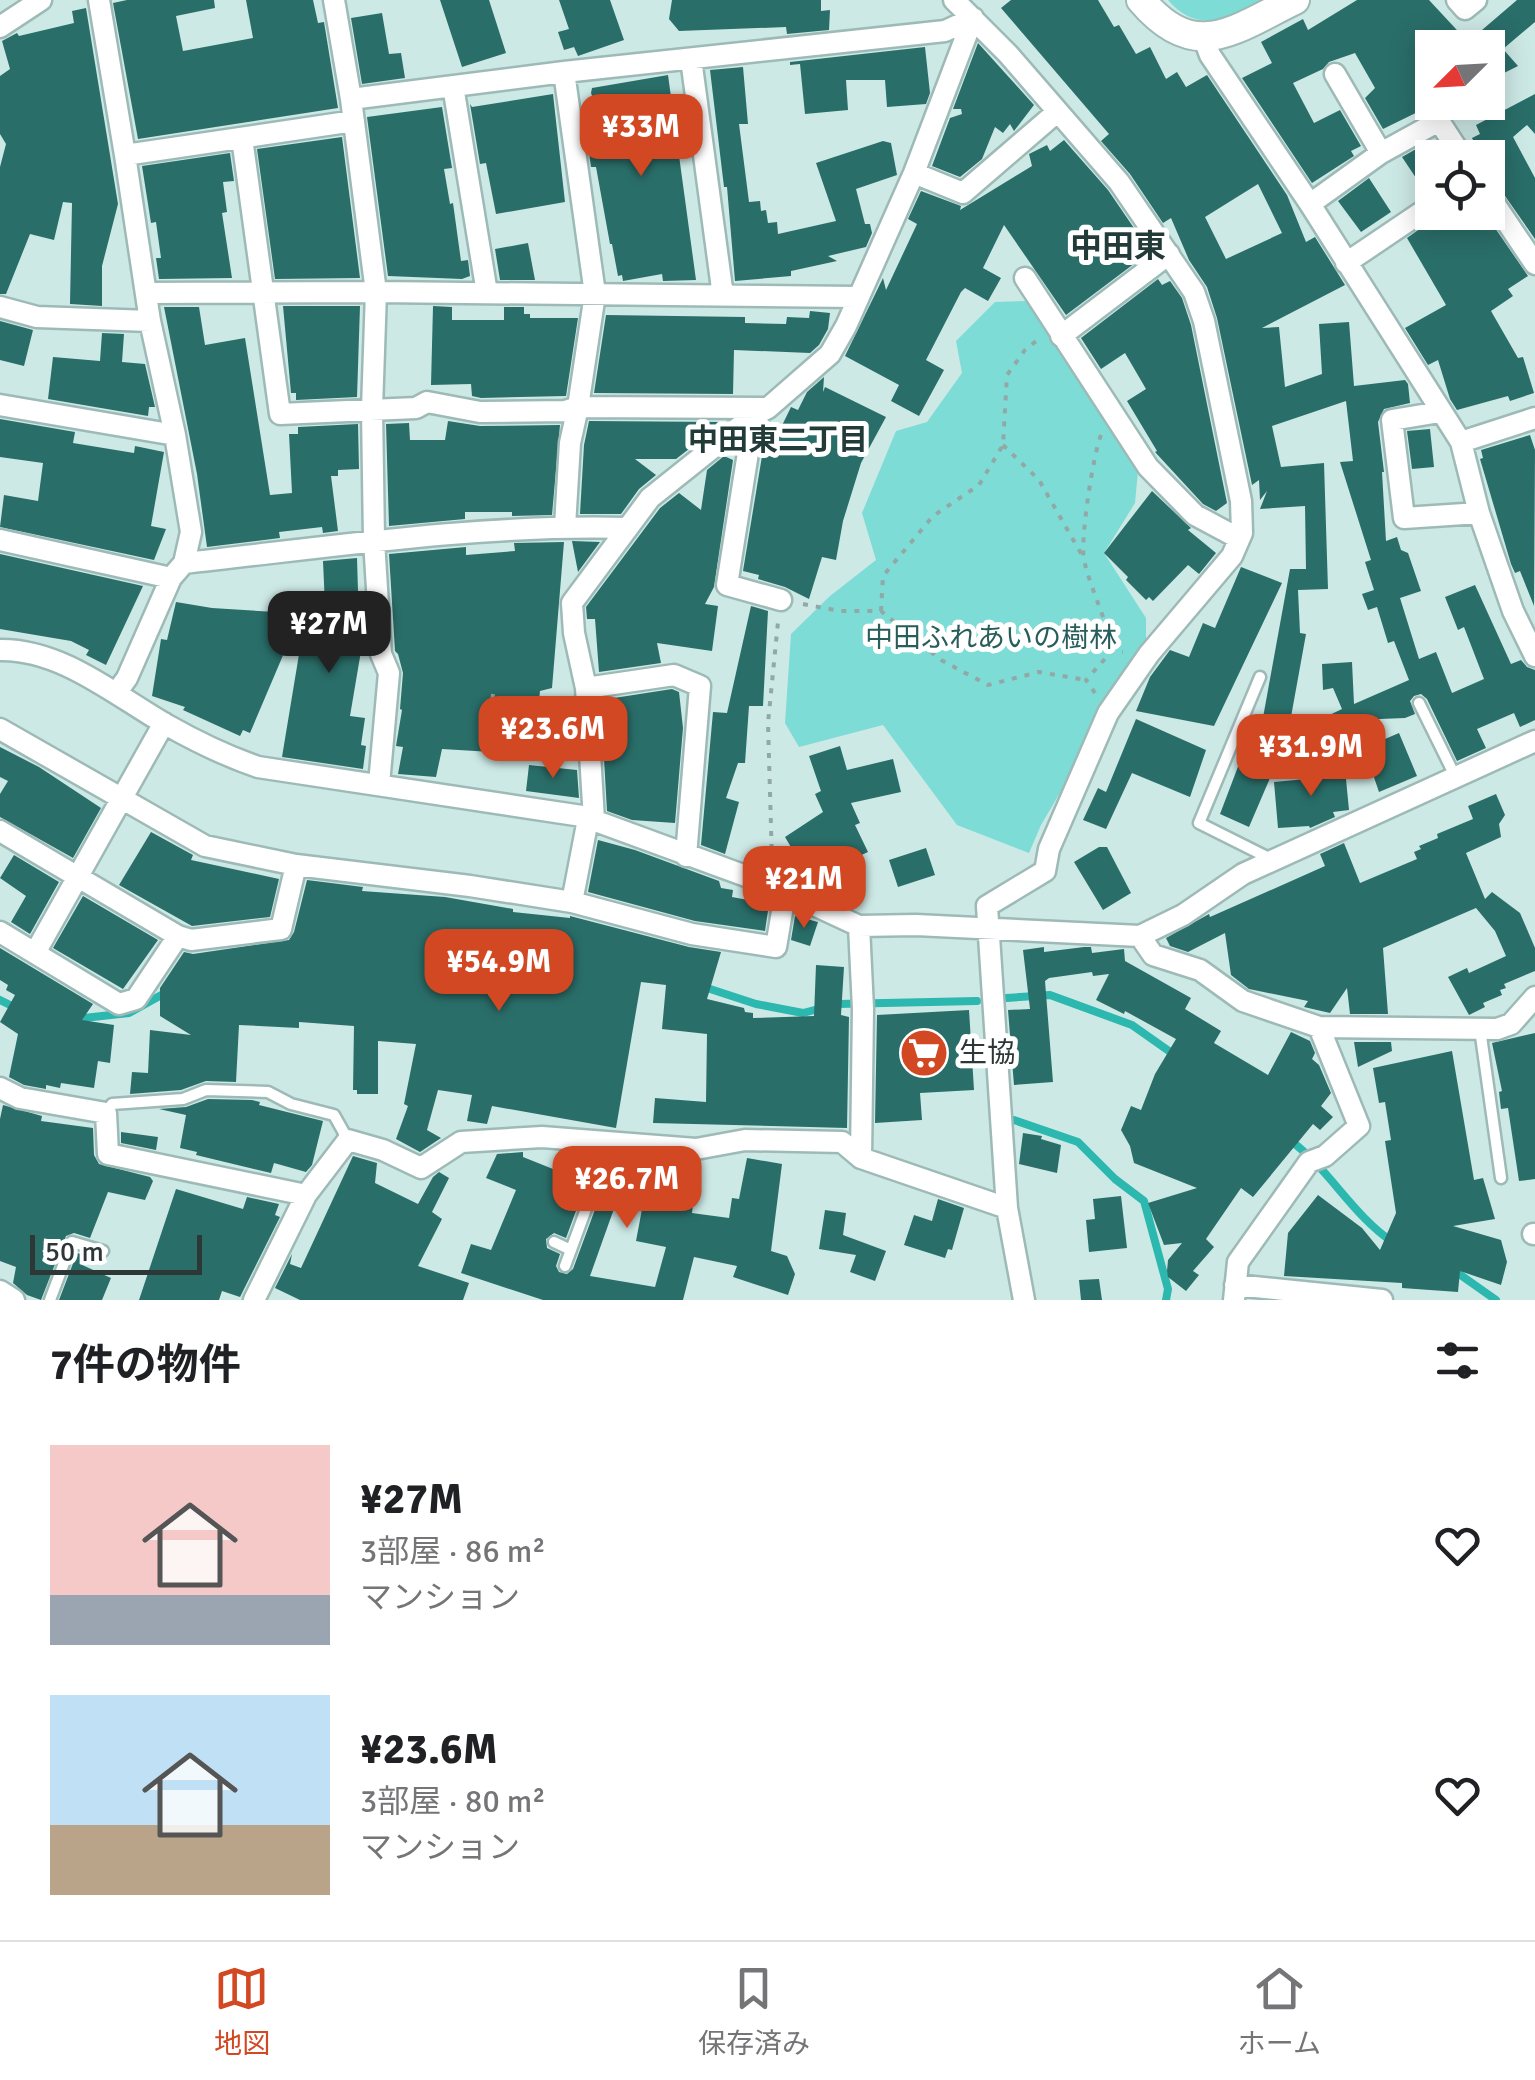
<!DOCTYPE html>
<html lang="ja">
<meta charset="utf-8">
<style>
:root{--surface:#fff;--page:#f2f2f2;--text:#202124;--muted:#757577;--line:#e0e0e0;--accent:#d14822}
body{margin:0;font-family:Signika,"Noto Sans JP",sans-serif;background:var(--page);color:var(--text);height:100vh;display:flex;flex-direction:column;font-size:38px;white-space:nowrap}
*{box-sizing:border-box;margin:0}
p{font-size:32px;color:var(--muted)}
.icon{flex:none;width:55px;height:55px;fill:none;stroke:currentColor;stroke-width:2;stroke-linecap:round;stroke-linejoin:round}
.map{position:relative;height:1300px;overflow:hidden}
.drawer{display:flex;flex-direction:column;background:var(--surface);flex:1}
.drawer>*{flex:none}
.needle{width:65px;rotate:246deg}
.controls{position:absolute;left:1415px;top:30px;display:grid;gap:20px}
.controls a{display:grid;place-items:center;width:90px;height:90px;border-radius:0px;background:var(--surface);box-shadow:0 5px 25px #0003;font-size:50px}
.scale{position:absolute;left:30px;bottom:25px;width:172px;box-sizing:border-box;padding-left:10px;border:5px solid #2c3736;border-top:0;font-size:28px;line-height:35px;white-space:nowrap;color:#2c3736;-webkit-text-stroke:8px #fff;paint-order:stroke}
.price{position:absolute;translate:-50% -85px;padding:0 22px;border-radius:20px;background:var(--accent);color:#fff;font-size:32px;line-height:65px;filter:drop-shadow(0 2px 5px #0008)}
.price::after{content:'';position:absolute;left:50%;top:60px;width:30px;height:22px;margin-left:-15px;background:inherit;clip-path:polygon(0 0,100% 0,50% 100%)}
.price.on{background:#222;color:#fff}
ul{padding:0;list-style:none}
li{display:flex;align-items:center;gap:30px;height:250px;padding:0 50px}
li span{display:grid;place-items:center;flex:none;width:280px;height:200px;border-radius:0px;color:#555}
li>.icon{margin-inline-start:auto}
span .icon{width:120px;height:120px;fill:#fffc;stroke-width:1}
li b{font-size:42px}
h2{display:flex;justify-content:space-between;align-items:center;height:120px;padding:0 50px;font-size:42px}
.dock{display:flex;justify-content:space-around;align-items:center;height:140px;border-top:2px solid var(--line);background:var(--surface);font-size:28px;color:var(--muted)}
.dock a{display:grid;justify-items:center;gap:5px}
.dock .on{color:var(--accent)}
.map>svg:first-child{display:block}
.green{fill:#7ddcd5}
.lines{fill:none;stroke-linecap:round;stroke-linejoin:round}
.stream{stroke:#2cb7af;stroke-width:8}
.building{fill:#2a6e69;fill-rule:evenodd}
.lane-casing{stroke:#9ebab7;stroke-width:15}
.street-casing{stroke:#9ebab7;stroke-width:25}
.secondary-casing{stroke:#9ebab7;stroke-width:32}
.path{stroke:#92a8a6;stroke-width:4;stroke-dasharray:5 8;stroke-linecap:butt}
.lane{stroke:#fff;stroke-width:10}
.street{stroke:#fff;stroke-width:20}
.secondary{stroke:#fff;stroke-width:28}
.labels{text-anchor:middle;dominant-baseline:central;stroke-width:10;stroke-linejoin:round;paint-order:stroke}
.park-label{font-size:28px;fill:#285e5a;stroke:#fff}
.poi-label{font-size:28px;fill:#2c3736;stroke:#fff;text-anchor:start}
.neighbourhood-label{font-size:30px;font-weight:bold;fill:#223b39;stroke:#fff}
.quarter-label{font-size:32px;font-weight:bold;fill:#223b39;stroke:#fff}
</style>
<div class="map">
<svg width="1535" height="1300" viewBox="0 0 1535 1300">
<rect width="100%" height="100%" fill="#cde9e6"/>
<path class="green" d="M1168,0H1268C1233,17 1198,36 1168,0Z
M1028,301L1138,471L1135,503L1104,553L1146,618V647L1041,825L1029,853L957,825L883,725L799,747L785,723L791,634L830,596L876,560L862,513L896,431L927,422L962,373L956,341L995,302Z"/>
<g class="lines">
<path class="stream" d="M701,986L756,1004L803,1013L838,1004L977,1001
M1006,998L1050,995L1132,1025L1176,1056
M0,1000L18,1009
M75,1019L129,1013L165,993
M1014,1120L1078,1142L1115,1179L1144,1201L1168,1289L1166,1300
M1291,1141C1330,1170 1353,1216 1394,1243
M1452,1269L1496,1300"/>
</g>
<path class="building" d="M127,0H214L215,8L176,16L183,51L253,38L246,0H313L318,23L324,22L338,108L138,139L113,3Z
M440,0H489L506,53L462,67Z
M559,0H610L624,40L578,56L574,47L564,50L558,32L569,29Z
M672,0H821V11L830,10L829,30L787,34L786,27L679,31L669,19Z
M1011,0H1098L1114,27L1119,25L1136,54L1150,47L1166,79L1177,72L1186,87L1207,75L1287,195L1306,242L1315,237L1345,285L1262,328L1279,327L1285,387L1322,374L1319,324L1349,322L1354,386L1405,380L1408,384L1410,403L1384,409L1378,422L1384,472H1382L1386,541L1397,537L1401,550L1408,553L1421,591L1400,598L1419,659L1436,652L1452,693L1484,679L1464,627L1458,630L1445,597L1475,585L1511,664L1521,660L1527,667L1535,670V720L1520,727L1514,713L1477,729L1486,748L1457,761L1427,699L1421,694L1414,696L1410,701L1415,714L1405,718L1354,720V735L1347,720L1317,721L1342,709L1333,688L1323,690L1322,664L1352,662L1354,704L1409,680L1394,641L1388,643L1377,607L1368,610L1362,594L1374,590L1365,562L1371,560L1340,462L1353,461L1346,401L1272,426L1281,467L1324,463L1328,589L1298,590L1300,633L1306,634L1287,739L1260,734L1290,569H1306L1305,506L1260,509L1267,491L1260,500L1259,480L1252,485L1217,318L1207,287L1189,260L1171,218L1163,223L1130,174L1101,141L1109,134L1001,8ZM1258,184L1282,233L1226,259L1205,217Z
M1357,0H1429L1468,42L1517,0H1535V22L1503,49L1518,66L1488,81V48H1432V105L1383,129L1365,98L1375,88L1355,53L1329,62L1323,69L1293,83L1314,123L1340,110L1361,146L1351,151L1354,156L1312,183L1242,78L1272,63L1261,42L1303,19L1308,30Z
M86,8L118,204L102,266V306L70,304L72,203L63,202L54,240L30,234L6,294H0V167L6,144L0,134V76L10,69L2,41L17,33L19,36L74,23L72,11Z
M382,13L389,54L401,53L405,78L362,84L351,18Z
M978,43L1034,105L1014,131L1010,124L1003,133L995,127L982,159L960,177L932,166L950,118L962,114L961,109H953Z
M925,47L930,93L926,104L887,107L885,80H846L848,110L805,114L800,64L790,65V62Z
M743,67L748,124H739L749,202L760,201L761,211L766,210L768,223L777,222L778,234L836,221L816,163L883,141L891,143L897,175L856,189L865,224H870L872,233L866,247L828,256L837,261L791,271V276L735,281L727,187H724L710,70Z
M668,75L696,280L663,281L662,274L623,281L622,275L618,276L612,244H610L596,167H591L583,111L604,128L591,93L592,88Z
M553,94L565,202L496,214L486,163L480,164L470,104L472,107Z
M1535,94V134L1527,125L1513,137L1535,178V239L1496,183L1488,168V158H1482L1472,138L1480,134L1476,125Z
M442,107L452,168L444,169L450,204L453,203L461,261L468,260L470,276L462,279L388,276L367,117Z
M342,137L360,278L275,279L257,149Z
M1064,140L1108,190L1138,234L1131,239L1143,257L1066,315L1004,225L983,268L1001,278L988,301L965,288L961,292L926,360L944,370L919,416L891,401L899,385L845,356L883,278L886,290L917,224L908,219L921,191L961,206L960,210L1032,166L1029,154L1047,145L1050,151Z
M1432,140V191L1426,193L1402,157Z
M230,153L234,181L223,182L227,212L222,213L232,278L159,279L156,258H161L156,222L151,223L142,166Z
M1369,178L1391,212L1361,232L1338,201Z
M1443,212H1484L1528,276L1508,289L1513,296L1491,311L1518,358L1523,357L1534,393L1510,401L1508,396L1457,410L1450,399L1438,360L1428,365L1405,328L1446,305L1407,238Z
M528,243L535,280H500L495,249Z
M1158,279L1162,285L1170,281L1182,298L1191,325L1227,503L1216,511L1203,504L1155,452L1157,451L1127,401L1146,389L1125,353L1101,369L1081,338Z
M283,306H360L357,397L296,400V393H291Z
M433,306L452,307V320H504V307H524V314H530V318H578L566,396L481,398L472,396L471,384L431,385Z
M164,307H199L205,345L245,338L270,495L292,493L289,434H298V427L358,424L359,469L338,470V476H331L338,531L323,533L322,527L279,532L280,538L207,547L197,474Z
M810,311L830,313L828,329L819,345L810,353L734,350L733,394L594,393L606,315L745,317V323L786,324L787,317L809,318Z
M0,321L33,330L24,366L0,360Z
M102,333L124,334L122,362L145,364L155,407H149L148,416L48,399L53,357L100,361Z
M824,377L823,392L825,387L886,417L861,463L843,521L836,560L822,557L809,599L785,587L758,579L759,575L743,571L764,444L772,446L791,407L798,410L807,392Z
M0,419L75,432L73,443L134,453L135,446L164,452L151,526L166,529L154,560L0,527L4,495L38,501L43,463L0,457Z
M448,421L480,426L560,425L552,515L512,516V512H465V519L389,526L386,424L409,423L410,440H445Z
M589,421L724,422L676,459H635L656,475L639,489L621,514H580L584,445Z
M1430,429L1434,467L1412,469L1407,431Z
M1530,435L1535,450L1534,606L1520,571L1515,573L1511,564L1480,459L1483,458L1481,450Z
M724,456L733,460L714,587L705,604L718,606L712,651L657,643L661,663L599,672L595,619H587L586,607L660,508L679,493L701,510L707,470Z
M1152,491L1191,528L1188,530L1216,553L1199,574L1188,565L1153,601L1149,597L1146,600L1126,580L1128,577L1104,553Z
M572,541L600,542L578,572Z
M564,542L552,688L540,691L535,738L495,733L492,752L442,749L436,777L398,774L403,747L396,746L402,710L400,709L403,673L398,654L395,651L389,554L466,547V555L515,551L514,543Z
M0,554L143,586L106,665L86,655L89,650L71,641L0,629Z
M357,558L360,657L350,716L365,718L361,745L366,746L363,769L282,757L307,606H325L323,561Z
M1241,567L1282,583L1214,726L1136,711L1150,677L1170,650L1189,657L1203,623L1215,628Z
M176,602L212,608L276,612V605L304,606L250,733L243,730L240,736L183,710L185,707L152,696L161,639L167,640Z
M751,606L768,611L763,706H749L745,763H738L726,798L739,802L725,854L701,845L713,712L727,713Z
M672,689L679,692L683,728L675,823L632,820L607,811L604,759H607L601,700Z
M1136,719L1206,750L1190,797L1132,773L1106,829L1083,820L1098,788L1106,792Z
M1399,733L1417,776L1379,792L1364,748Z
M840,746L847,770L893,759L901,792L851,803L860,823L855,825L868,852L844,863L854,887L833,895L814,850L798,859L785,837L823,812L815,794L821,791L809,756Z
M0,747L39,767L101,808L73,858L0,817V794L8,781L0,777Z
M1239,764L1270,778L1249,827L1220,814Z
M529,765L577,770L579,798L526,791Z
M1345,769L1349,810L1333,812L1335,817L1310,828L1309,826L1278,828L1274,782L1317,778L1316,772Z
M1496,794L1505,815L1499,824L1501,837L1466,853L1485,899L1492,892L1520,913L1535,948V971L1504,984L1506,988L1500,990L1502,995L1483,1003L1485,1007L1469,1015L1448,977L1467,968L1469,973L1506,956L1495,931L1476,908L1383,948L1388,1014H1350L1347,988L1330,1013L1304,1007L1308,1001L1249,989L1231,975L1225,933L1188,952L1170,946L1166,938L1209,914L1210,917L1325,866L1320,854L1344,843L1360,883L1417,859L1414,852L1421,849L1419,846L1438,838L1437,834L1473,819L1468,806Z
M151,832L193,855L191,860L279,879L270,917L192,926L119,885Z
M598,840L635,850L719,881L721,888L733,890L732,897L769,904L765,931L695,921L588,892Z
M1099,847H1107L1131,893L1103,910L1074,862Z
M926,848L935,875L898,887L889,860Z
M14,855L59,882L30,934L11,922L26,896L0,878Z
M307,880L363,887L362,891L445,897L513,909V912L570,918V916L689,947L721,952L707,999L744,1008L745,1012L753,1013V1018L814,1016L816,965L844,967L841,1015L849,1017L847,1128L653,1123L655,1098L706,1102L707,1034L662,1029L666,985L641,982L616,1128L492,1106L487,1124L467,1121L472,1095L438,1090L427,1130L441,1138L420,1152L396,1139L408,1106L404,1104L416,1044L378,1041V1094H357V1090H353L354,1026L299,1022V1028L239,1025L236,1082L206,1081L181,1090L130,1094L132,1072L148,1073L150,1030L191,1035L160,1016V988L184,952L193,954L289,940L294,932Z
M83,896L158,940L123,989L53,948Z
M795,916L818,922L810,946L791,940Z
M1044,947V952L1084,947H1091L1092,953L1124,949L1125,961L1191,998L1185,1009L1221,1031L1214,1043L1268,1075L1291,1032L1310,1041L1315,1053L1312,1059L1319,1065L1331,1093L1321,1106L1333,1117L1320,1130L1313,1124L1253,1197L1241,1188L1206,1239L1214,1247L1193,1271L1199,1275L1186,1291L1168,1277L1167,1271L1168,1260L1182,1243L1164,1245L1148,1203L1197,1188L1134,1163L1130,1146L1121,1130L1131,1106L1141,1110L1155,1074L1176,1039L1125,1011L1124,1014L1096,1000L1109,974L1093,976L1092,972L1049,978L1045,981L1053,1082L1014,1085L1008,1010L1030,1009L1023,950Z
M0,948L93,1004L82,1020L114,1025L110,1063L98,1061L94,1088L61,1083L60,1088L46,1085V1089L24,1085L9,1077L18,1034L0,1022L15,995L6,990L8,985L0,980Z
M969,1010L974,1090L920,1093L922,1120L875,1123L877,1015Z
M1535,1033V1179L1519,1181L1508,1108L1501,1109L1499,1092L1502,1091L1492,1043Z
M1354,1042H1391L1392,1051L1358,1067Z
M1452,1051L1474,1180L1483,1178L1495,1219L1453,1226L1501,1240L1507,1262L1501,1285L1460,1271L1458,1292L1402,1288V1283L1284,1276L1288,1233L1318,1195L1362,1228L1380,1250L1396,1213L1385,1141L1391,1140L1385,1102L1379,1103L1373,1068Z
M208,1099L252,1100L260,1102L259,1105L323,1121L312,1165L306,1172L274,1163L271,1173L196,1155L197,1152L180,1148L186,1115L159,1109L186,1107Z
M3,1105L42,1116L41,1121L93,1128L94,1155L99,1164L150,1177L153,1181L145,1200L108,1192L90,1238L74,1233L66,1236L41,1300L27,1295L13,1283L16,1267L0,1261V1119Z
M121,1132L158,1137L156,1150L121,1143Z
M1023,1133L1042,1136L1041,1139L1061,1145L1057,1173L1019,1164Z
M523,1152V1157L553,1169L560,1152L594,1162L566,1238L554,1233L546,1239L547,1248L560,1254L556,1266L559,1272L567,1274L573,1269L610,1169L626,1175L590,1276L655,1287L666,1247L636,1241L649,1172L659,1175L660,1169L668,1170L670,1161L698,1163L692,1213L729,1218L732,1198L739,1199L747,1158L782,1164L771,1251L787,1256L795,1274L788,1295L733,1277L737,1266L694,1257L683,1300H543L461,1273L471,1244L491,1250L516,1190L486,1178L497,1154Z
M353,1156L377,1163L375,1183L418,1204L433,1177L439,1172L449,1178L432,1212L442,1219L418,1266L469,1283L463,1300H300L275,1288L292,1254L290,1264L301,1268Z
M176,1189L243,1209L247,1197L279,1204L275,1215L280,1217L240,1297L222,1291L219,1300H139Z
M1121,1196L1127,1248L1089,1252L1086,1220L1095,1219L1093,1199Z
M938,1199L964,1208L952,1250L948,1249L945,1258L904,1245L914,1215L932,1221Z
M825,1210L846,1213L843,1235L886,1251L875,1281L850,1272L856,1255L819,1249Z
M77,1253L84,1255L80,1264L111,1278L102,1300H59Z
M1099,1279L1102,1300H1081L1079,1280Z"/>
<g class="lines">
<g class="lane-casing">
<path id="lane" d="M1260,677L1199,823L1271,859
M1419,703L1455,776
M1480,1029L1501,1178
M106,1113L112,1104L183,1099L206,1090L268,1092L291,1104L334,1115L348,1140
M554,1242L571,1250
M565,1266L611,1141
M50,1300L72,1242L103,1251"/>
</g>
<g class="street-casing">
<path id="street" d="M99,0L125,155
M334,0L351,99L376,292L372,409L374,540L381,654L389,673L379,784
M954,0L1008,54L1119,182L1194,292L1204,321L1241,501L1242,533L1232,556L1149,654L1108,713L1049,849L1045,871L987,906L1007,1208L1024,1300
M1457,0L1465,9L1476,0
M0,27L41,0
M1204,39L1210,55L1310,204L1461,442L1479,513L1513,611L1535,656
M691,59L723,296
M564,72L595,294L578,407L768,408
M1335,74L1381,153
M453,86L487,293
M351,99L564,72L945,31L973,18
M242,138L280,414L416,408L427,402L480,412L565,411L578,407L570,443L565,526
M914,173L963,193L1057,112
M1488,194L1535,264
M1310,204L1381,153L1439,121L1463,158
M1346,263L1432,205
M1025,278L1148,467L1195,515L1238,538
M146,293L376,292L857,297
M0,307L37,317L150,321
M1061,336L1169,254
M0,405L175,435
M1440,412L1392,420L1404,518L1479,513
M754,415L727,585L781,600
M1461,442L1535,418
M0,540L171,578
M184,563C331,547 479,524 628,528
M0,650C62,649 116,696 167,725C197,742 226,756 258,767L582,816L773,886L859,926L916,925L1140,936L1183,915L1243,874L1535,741
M586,688L674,675L700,686L686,856
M117,692L127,678L171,578L184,563L191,532L175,435L150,321L125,155L354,121
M0,729L205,846L296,865L470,886L572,902L588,819
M594,820L586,688L574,633L572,603L650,498L754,415L768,408L830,354L846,326L914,173L973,18
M0,831L178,936
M572,902L692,934L776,947L785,894
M859,926L863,1009L861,1158
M0,932L119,1004L136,999L178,936L191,940L281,929L296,865
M1140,936L1153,955L1200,970L1243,1001L1319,1027L1497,1029L1511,1024L1535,997
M35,953L164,723
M0,1088L20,1098L106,1113L108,1154L306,1195
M1533,1234H1535
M1235,1285L1382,1300
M0,1291L14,1300
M254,1300L306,1195L348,1140L383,1150L421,1168L461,1142L542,1137L696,1149L745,1140L842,1142L861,1158L1007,1208
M1234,1300L1238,1262L1309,1162L1325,1156L1359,1126L1319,1027"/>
</g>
<g class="secondary-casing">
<path id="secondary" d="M1141,0C1195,64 1233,30 1295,0"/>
</g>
<path class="path" d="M1101,435C1093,455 1080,540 1084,560C1091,591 1107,619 1112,651
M1003,445L1039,480L1083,557
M803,604L840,611H881L941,660L988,685L1039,672L1086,680
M881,611L883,576L933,516L979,485L1003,445L1007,375L1025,350L1040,338
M1095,693L1086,680L1112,651L1123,652
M493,694L488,736L526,741L525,750
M492,747L567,755
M772,862L768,723L778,622"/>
<use href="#lane" class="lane"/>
<use href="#street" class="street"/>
<use href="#secondary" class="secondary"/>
</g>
<defs>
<g id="supermarket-disc" transform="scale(2.5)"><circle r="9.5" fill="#d14822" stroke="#fff"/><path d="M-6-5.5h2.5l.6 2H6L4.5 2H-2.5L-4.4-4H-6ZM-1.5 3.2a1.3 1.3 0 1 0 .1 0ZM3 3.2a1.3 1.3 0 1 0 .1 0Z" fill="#fff"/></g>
</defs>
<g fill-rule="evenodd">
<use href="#supermarket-disc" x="924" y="1053"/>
</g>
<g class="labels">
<g class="park-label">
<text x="991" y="638">中田ふれあいの樹林</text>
</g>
<g class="poi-label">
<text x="959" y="1053">生協</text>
</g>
<g class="neighbourhood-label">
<text x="778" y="440">中田東二丁目</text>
</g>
<g class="quarter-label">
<text x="1118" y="246">中田東</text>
</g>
</g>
</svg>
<div class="controls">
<a><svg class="needle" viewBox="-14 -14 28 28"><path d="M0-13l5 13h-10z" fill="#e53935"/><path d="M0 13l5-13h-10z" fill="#757577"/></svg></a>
<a><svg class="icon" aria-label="locate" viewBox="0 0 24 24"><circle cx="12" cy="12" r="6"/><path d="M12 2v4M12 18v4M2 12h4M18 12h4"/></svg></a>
</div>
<div class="scale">50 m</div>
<b class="price" style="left:641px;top:179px">¥33M</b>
<b class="price on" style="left:329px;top:676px">¥27M</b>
<b class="price" style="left:553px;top:781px">¥23.6M</b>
<b class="price" style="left:1311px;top:799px">¥31.9M</b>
<b class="price" style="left:804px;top:931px">¥21M</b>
<b class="price" style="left:499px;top:1014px">¥54.9M</b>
<b class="price" style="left:627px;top:1231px">¥26.7M</b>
</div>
<section class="drawer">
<h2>7件の物件<svg class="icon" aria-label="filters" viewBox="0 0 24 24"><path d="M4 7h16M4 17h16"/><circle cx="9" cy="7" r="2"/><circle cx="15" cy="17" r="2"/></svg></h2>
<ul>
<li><span style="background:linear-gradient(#f6c9c9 75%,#9aa5b1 0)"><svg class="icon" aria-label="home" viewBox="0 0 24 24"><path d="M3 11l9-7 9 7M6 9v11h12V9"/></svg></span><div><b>¥27M</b><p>3部屋 · 86 m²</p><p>マンション</p></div><svg class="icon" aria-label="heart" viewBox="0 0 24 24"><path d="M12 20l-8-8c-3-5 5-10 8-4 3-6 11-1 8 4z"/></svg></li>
<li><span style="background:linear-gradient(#bfe0f5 65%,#b9a48a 0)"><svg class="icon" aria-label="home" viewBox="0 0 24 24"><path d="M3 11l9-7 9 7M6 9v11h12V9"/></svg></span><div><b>¥23.6M</b><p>3部屋 · 80 m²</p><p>マンション</p></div><svg class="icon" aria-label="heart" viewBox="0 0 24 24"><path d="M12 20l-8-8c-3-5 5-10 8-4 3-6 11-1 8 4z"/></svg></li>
</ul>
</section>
<nav class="dock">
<a class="on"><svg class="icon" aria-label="map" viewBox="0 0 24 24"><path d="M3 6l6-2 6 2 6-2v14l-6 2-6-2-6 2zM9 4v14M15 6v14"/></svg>地図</a>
<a><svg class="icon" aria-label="saved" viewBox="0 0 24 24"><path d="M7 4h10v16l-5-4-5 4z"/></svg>保存済み</a>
<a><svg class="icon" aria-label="home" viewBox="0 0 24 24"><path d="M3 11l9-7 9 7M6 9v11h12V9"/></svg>ホーム</a>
</nav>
